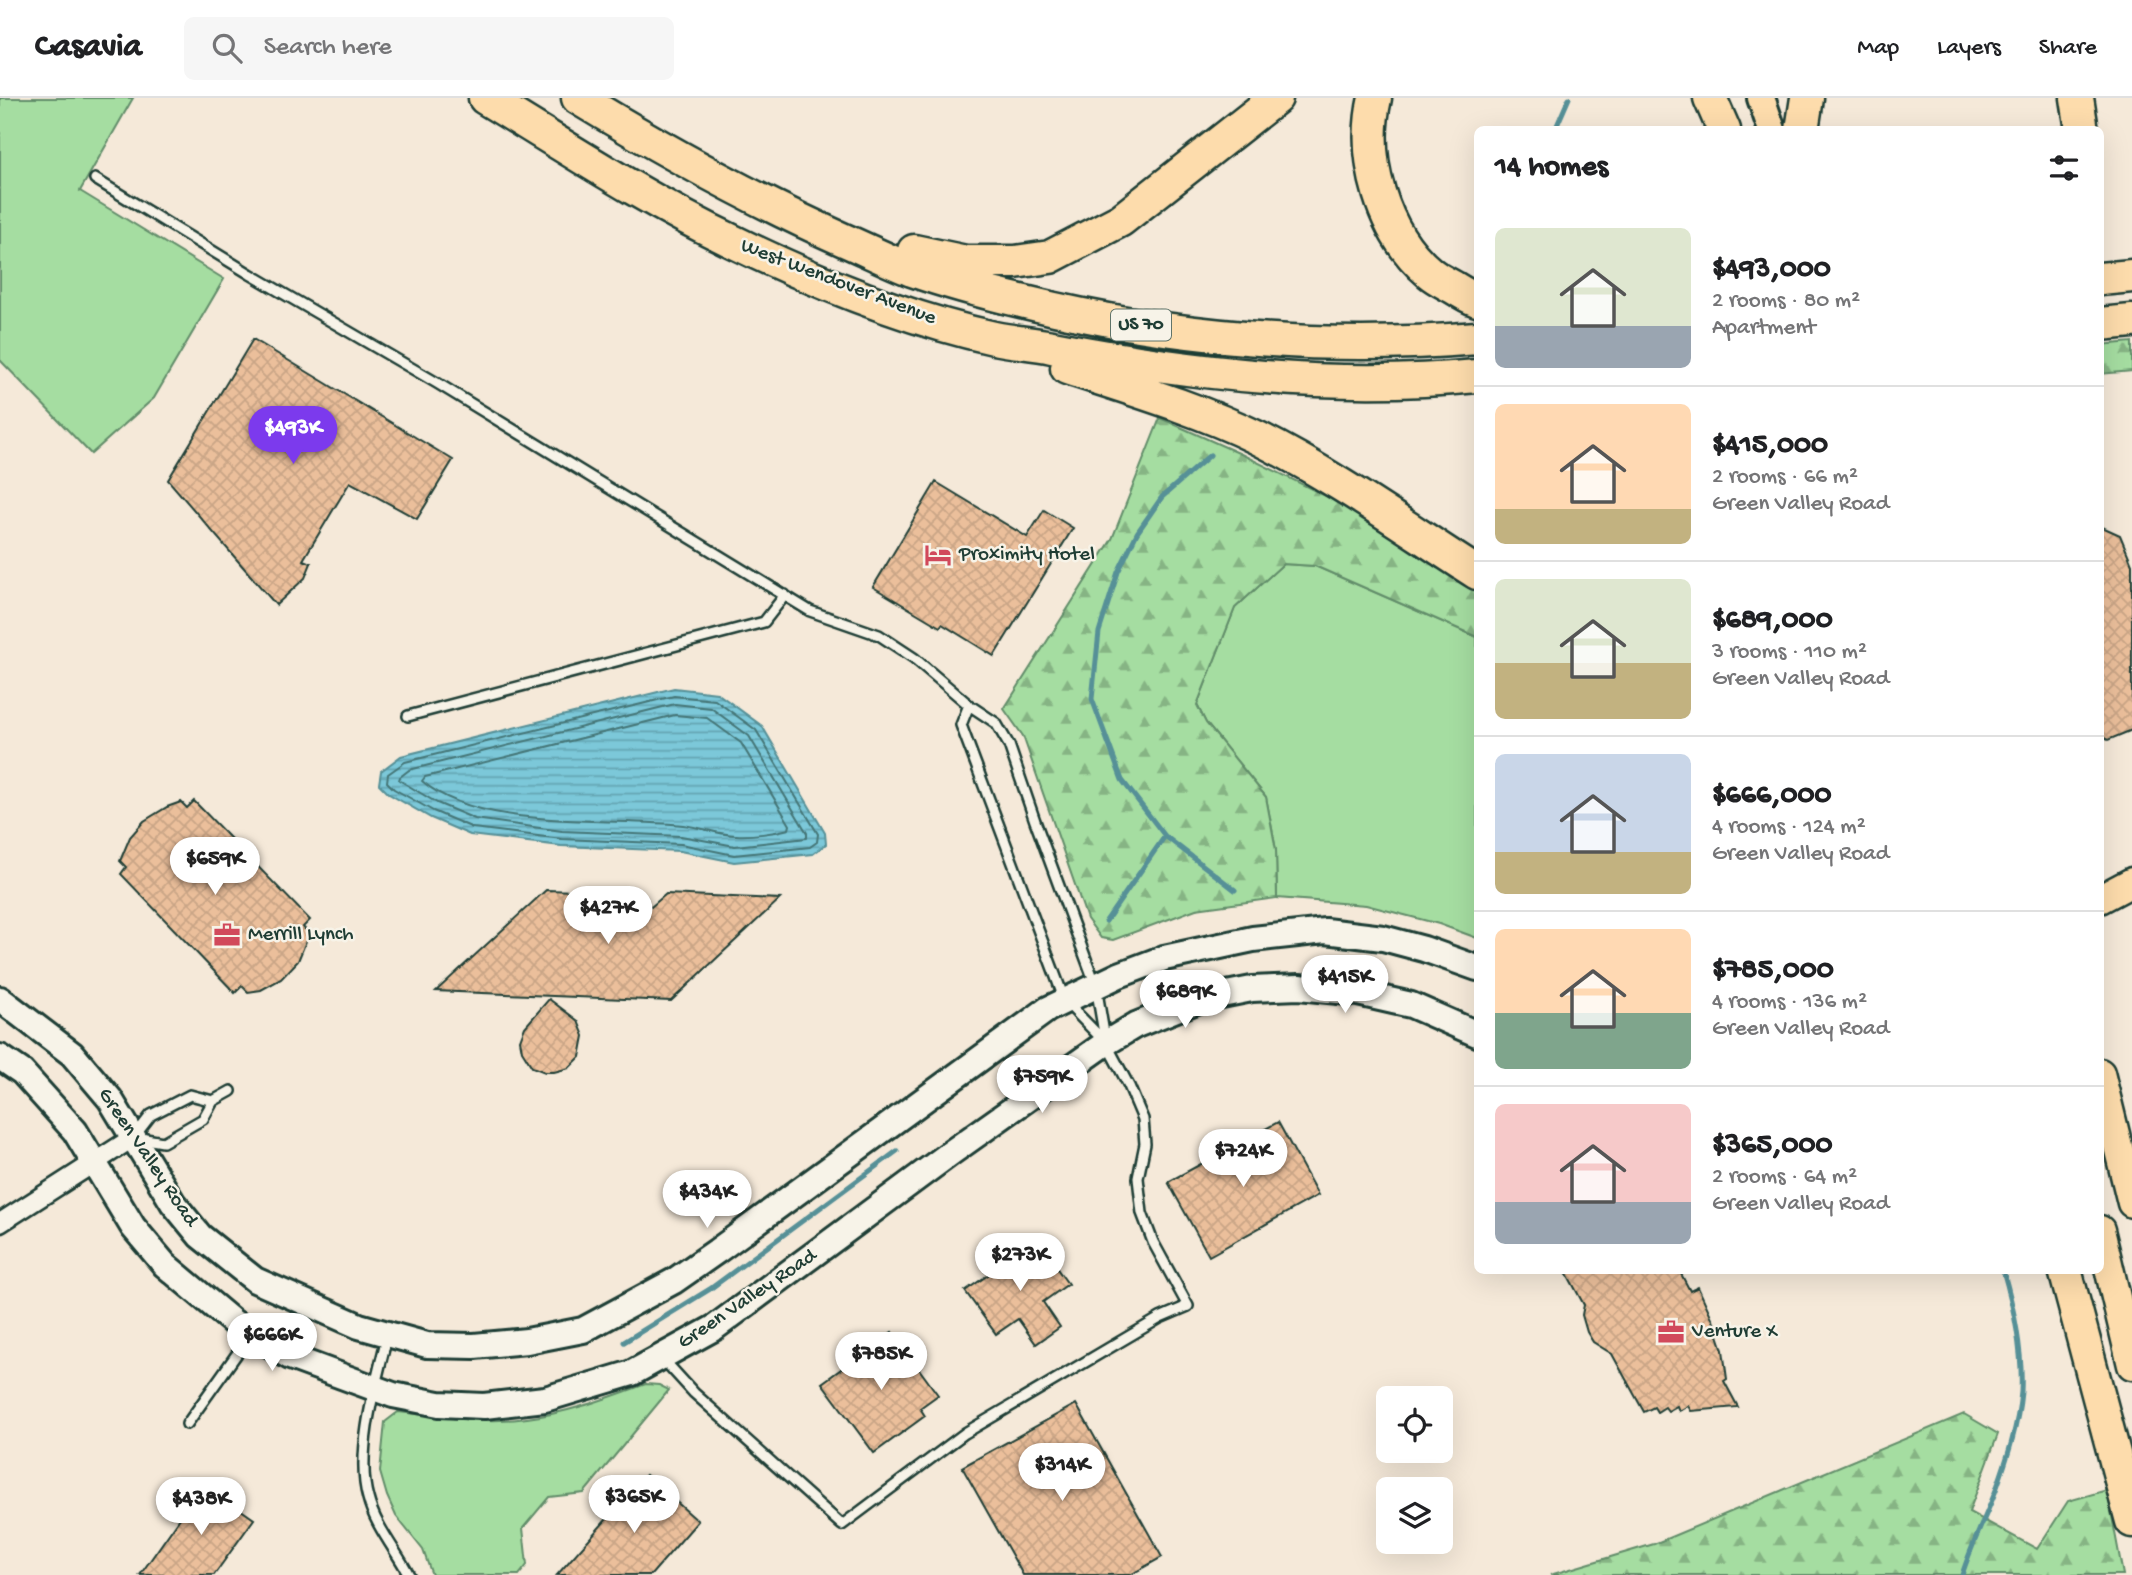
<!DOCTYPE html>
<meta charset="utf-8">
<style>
:root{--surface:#fff;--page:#f6f6f6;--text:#202124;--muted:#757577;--line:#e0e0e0;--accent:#7c3aed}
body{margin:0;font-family:"Gochi Hand",sans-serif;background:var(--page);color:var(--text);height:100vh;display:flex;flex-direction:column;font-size:26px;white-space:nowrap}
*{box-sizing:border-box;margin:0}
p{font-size:23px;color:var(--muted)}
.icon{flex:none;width:38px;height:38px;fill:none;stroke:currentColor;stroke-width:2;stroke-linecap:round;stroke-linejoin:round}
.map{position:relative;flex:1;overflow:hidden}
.details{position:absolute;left:1474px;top:28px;width:630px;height:1148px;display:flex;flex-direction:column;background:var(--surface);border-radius:10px;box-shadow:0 7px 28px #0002}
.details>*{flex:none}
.buttons{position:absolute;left:1376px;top:1288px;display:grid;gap:14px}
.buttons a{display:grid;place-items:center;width:77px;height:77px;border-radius:10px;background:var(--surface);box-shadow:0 7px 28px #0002;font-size:35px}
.price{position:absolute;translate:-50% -60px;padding:0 16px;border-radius:24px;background:#fff;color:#222;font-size:23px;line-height:46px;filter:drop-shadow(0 2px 4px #0008)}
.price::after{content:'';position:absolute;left:50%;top:42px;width:21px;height:16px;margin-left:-10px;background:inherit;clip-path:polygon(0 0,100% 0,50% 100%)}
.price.on{background:var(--accent);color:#fff}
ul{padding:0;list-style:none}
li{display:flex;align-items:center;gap:21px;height:175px;padding:0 21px}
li+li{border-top:2px solid var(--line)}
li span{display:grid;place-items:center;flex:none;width:196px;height:140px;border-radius:10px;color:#555}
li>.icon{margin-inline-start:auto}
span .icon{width:84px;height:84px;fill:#fffc;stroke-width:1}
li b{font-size:30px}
h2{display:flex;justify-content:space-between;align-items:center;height:84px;padding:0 21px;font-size:30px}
header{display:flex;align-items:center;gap:42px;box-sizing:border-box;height:98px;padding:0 35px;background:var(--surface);border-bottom:2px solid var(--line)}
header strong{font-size:33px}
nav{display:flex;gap:38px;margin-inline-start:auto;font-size:24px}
.search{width:490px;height:63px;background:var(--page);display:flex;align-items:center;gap:18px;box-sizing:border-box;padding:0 24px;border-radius:10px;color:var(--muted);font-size:26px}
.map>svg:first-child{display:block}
.green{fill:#a5dda1;stroke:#628d6a;stroke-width:2}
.forest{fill:url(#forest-firs);stroke:#628d6a;stroke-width:2}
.water{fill:url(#water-rules);stroke:#569097;stroke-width:2}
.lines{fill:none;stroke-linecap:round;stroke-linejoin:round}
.shore{stroke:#447576;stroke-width:2}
.stream{stroke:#569097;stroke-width:5}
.building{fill:url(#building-cross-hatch);stroke:#1f3d34;stroke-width:2}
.service-casing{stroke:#1f3d34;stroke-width:14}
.minor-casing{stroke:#1f3d34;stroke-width:23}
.secondary-casing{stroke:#1f3d34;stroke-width:30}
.primary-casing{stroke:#1f3d34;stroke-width:32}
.trunk-casing{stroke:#1f3d34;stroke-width:33}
.motorway-casing{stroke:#1f3d34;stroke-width:37}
.service{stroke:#f7f3e8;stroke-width:9}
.minor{stroke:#f7f3e8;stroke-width:18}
.secondary{stroke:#f7f3e8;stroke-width:24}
.primary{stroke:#fddcac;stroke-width:26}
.trunk{stroke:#fddcac;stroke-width:28}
.motorway{stroke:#fddcac;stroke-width:32}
.labels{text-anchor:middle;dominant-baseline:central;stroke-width:5;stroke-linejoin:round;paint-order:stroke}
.shield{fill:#f7f3e8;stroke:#60746a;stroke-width:2}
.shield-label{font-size:19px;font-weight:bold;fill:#1f3d34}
.street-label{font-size:21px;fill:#1f3d34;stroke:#f7f3e8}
.poi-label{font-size:21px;fill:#1f3d34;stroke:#f7f3e8;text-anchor:start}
</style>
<header>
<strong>Casavia</strong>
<div class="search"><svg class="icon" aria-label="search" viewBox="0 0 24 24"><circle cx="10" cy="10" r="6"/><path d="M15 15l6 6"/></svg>Search here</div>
<nav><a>Map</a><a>Layers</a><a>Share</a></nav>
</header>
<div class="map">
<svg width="2132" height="1477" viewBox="0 0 2132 1477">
<defs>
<pattern id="forest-firs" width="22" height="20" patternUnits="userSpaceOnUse" patternTransform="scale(1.75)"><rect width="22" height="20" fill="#a5dda1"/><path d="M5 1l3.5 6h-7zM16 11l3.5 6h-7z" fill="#86b484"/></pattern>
<pattern id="water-rules" width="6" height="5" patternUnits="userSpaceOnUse" patternTransform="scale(1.75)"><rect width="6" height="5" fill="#7bc8d9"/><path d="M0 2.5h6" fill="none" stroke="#64a4b1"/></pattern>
<pattern id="building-cross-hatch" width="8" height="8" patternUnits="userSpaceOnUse" patternTransform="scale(1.75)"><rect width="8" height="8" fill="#ebbf9b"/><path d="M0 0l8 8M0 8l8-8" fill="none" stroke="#c9a586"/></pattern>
</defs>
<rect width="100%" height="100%" fill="#f5e9d9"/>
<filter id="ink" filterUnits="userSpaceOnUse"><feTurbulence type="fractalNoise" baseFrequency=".0143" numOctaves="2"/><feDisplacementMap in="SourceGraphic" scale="14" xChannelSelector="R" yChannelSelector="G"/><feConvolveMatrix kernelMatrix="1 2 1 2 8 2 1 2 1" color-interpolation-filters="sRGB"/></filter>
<g filter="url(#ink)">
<path class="green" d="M0,0H133L80,93L224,181L154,300L91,356L0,262Z
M1283,466L1315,468L1477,539V840L1439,826L1366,807L1277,800L1276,752L1266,699L1206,625L1197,607L1235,510Z
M646,1286L659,1287L669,1292L584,1395L549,1399L523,1430L527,1467L519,1477H432L423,1452L396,1418L387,1398L380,1374L385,1324L398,1314C440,1318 485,1326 527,1320C569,1315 607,1300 646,1286Z"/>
<path class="forest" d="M2132,244V273L2100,276V247Z
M1160,320L1241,356L1352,411L1477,492V539L1315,468L1283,466L1235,510L1197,607L1206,625L1266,699L1276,752L1277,800L1196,811L1113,842L1101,840L1087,821L1023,638L1004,611L1112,441Z
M1964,1316L1998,1336L1969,1414L2037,1451L2068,1403L2107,1392L2123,1477H1550L1654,1446Z"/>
<path class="water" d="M674,590L717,595L762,628L825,735L826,746L813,756L734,764L680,753L561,748L470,737L431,720L389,696L379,686L381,673L401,658Z"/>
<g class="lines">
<path class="shore" d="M674,598L715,602L756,632L818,736L817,744L810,749L734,757L681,746L562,741L473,730L433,713L394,691L387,684L388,676L405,664Z
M675,606L711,610L749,638L807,735V740L735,748L681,738L562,733L475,721L437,705L399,682L400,679L409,672Z
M675,617L707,620L741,645L790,727L789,731C774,735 752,738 736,737C718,737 701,729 683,727C611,719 478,733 422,683L425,679Z"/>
<path class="stream" d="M1555,32L1569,0
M1210,357L1162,399L1137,435L1118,474L1099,534L1092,601L1122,682L1165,738L1235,792
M1106,823L1165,738
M624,1244L710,1191L897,1053
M1962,1477C1971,1448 1985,1421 1996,1392C2007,1361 2018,1328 2021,1294C2023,1254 2014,1210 2003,1172"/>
</g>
<path class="building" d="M253,241L453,362L417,421L350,384L303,462L311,465L305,480L276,507L168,382Z
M936,384L1027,439L1044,412L1073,430L994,558L942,526L940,529L873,489Z
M2100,428L2120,437L2132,466V632L2108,642L2100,638Z
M194,703L310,822L303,829L309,836L298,863L281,881L261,892L248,894L242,888L235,895L121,776L126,769L120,763L130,739L144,723L167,709L181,704L187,710Z
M546,792L606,794L620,810L636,794L651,809L666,796L780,801L671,903L436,893Z
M549,901L578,923L584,938L580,959L569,970L554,974H545L532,969L522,953L520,942L525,929Z
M1278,1024L1318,1097L1209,1158L1168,1084Z
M1037,1143L1068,1186L1043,1204L1060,1229L1036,1246L1018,1221L996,1236L965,1193Z
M1565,1172H1679L1690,1193L1698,1189L1713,1222L1723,1252L1727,1281L1724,1283L1738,1309L1691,1313L1688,1308L1679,1313L1677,1308L1668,1313L1665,1309L1657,1314L1654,1309L1644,1314L1612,1256L1593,1244L1587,1234L1582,1217L1584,1207Z
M892,1234L938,1297L920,1310L925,1318L874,1355L822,1285Z
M1076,1306L1162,1459L1130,1477H1023L962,1369Z
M646,1377L698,1423L651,1477H557Z
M204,1386L254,1421L214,1477H140Z"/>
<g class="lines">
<g class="service-casing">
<path id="service" d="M95,81L250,176L437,285L810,513L879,537L914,560L969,607L996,625L1009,647L1035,723L1096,888L1105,941
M408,618L764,524L785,497
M190,997L213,1003L203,1021L163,1044L134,1039L151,1017Z
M213,1003L231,993
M387,1239C376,1284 355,1355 368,1400C375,1428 396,1452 409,1477
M663,1261L694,1295L842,1427L965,1335L1160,1220L1188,1208L1153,1144L1142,1115L1138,1080L1145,1046L1143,1021L1129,988L1106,945L1065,903L961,627L969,607
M187,1326L251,1236"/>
</g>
<g class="minor-casing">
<path id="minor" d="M0,1125L134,1039"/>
</g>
<g class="secondary-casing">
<path id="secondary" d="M0,901L72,956L110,1001L173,1105L200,1138L255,1182L359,1228L427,1247L474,1248L527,1243L583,1232L674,1183L717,1153L1048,911L1119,877L1164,860L1253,841L1325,833L1383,840L1424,851L1477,870
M0,959L22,974L75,1033L133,1129L165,1167L233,1224L290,1259L393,1297L439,1306L484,1308L545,1301L632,1275L714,1230L952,1054L1106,945L1136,927L1201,901L1252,891L1299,889L1358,895L1411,907L1477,936"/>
</g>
<g class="primary-casing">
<path id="primary" d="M1761,0L1772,32"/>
</g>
<g class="trunk-casing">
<path id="trunk" d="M2100,801L2132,784
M2100,975L2132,1105
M2100,1132L2132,1267"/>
</g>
<g class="motorway-casing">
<path id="motorway" d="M485,0C566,49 646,102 732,143C812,182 907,221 994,240C1013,244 1033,245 1052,249C1191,276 1335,292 1477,278
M578,0C665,53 752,101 844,142C867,152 889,163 912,172C949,185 987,195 1025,204C1171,240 1326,253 1477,240
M1375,0C1361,60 1382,135 1430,175C1437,181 1446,185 1453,189C1461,194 1469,199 1477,202
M1710,0L1724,32
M2077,0L2082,32
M1802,32L1807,0
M914,153L966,164H1015L1050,159L1121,122L1276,0
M2100,181L2132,178
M2100,226L2132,223
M1067,270C1131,291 1196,310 1258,340C1334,378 1405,429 1477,475
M2065,1172L2132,1423"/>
</g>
<use href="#service" class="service"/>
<use href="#minor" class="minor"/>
<use href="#secondary" class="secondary"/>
<use href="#primary" class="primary"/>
<use href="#trunk" class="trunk"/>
<use href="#motorway" class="motorway"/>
</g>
</g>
<defs>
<g id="hotel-bare" transform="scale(2.1)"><path d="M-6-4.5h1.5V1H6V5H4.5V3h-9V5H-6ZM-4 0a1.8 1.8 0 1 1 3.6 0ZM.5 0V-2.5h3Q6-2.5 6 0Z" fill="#d1495b" stroke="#f7f3e8" stroke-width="2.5" paint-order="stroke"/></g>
<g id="office-bare" transform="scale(2.1)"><path d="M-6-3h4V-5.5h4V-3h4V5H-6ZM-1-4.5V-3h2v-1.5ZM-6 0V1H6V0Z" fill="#d1495b" stroke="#f7f3e8" stroke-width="2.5" paint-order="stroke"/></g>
</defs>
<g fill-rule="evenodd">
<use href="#hotel-bare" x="938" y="457"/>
<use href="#office-bare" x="227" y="837"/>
<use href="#office-bare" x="1671" y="1234"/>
</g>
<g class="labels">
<rect class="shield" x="1111" y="211.5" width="60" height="31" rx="5"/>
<g class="shield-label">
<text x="1141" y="227">US 70</text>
</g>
<g class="street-label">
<text transform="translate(838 185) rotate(21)">West Wendover Avenue</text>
<text transform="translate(147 1060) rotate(56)">Green Valley Road</text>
<text transform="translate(748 1202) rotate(-34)">Green Valley Road</text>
</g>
<g class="poi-label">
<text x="959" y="457">Proximity Hotel</text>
<text x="248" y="837">Merrill Lynch</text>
<text x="1692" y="1234">Venture X</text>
</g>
</g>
</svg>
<div class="buttons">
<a><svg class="icon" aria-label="locate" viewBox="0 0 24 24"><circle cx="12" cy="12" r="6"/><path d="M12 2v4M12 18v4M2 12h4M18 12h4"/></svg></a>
<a><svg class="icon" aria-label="layers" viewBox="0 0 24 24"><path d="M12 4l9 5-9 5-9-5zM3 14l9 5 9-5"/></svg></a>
</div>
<b class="price on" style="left:293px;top:368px">$493K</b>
<b class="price" style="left:215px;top:799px">$659K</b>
<b class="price" style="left:608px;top:848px">$427K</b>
<b class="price" style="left:1345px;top:917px">$415K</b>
<b class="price" style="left:1185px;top:932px">$689K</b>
<b class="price" style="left:1042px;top:1017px">$759K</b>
<b class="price" style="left:1243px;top:1091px">$724K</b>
<b class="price" style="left:707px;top:1132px">$434K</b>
<b class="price" style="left:1020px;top:1195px">$273K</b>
<b class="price" style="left:272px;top:1275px">$666K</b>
<b class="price" style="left:881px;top:1294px">$785K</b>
<b class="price" style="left:1062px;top:1405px">$314K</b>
<b class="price" style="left:634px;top:1437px">$365K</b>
<b class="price" style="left:201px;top:1439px">$438K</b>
<section class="details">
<h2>14 homes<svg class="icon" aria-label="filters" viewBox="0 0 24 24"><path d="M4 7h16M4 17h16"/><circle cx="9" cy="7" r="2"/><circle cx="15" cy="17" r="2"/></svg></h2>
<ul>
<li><span style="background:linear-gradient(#dfe7d0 70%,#9aa5b1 0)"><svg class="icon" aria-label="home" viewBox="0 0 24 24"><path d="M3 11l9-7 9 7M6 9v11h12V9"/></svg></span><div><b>$493,000</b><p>2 rooms · 80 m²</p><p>Apartment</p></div></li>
<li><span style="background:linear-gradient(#ffd9b3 75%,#c2b280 0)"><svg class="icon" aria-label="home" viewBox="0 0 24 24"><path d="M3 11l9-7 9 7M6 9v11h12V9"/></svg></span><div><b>$415,000</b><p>2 rooms · 66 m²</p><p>Green Valley Road</p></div></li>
<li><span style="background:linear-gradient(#dfe7d0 60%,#c2b280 0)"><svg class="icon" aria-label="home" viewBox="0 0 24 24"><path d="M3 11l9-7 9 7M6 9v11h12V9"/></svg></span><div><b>$689,000</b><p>3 rooms · 110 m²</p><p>Green Valley Road</p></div></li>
<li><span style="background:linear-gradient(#c9d6e8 70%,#c2b280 0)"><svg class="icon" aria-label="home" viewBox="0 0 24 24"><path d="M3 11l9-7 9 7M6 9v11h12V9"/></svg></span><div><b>$666,000</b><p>4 rooms · 124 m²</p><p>Green Valley Road</p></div></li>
<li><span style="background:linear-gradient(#ffd9b3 60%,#7fa58c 0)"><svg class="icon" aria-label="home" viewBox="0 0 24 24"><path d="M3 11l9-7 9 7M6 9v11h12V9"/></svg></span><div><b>$785,000</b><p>4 rooms · 136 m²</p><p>Green Valley Road</p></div></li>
<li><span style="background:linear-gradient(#f6c9c9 70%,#9aa5b1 0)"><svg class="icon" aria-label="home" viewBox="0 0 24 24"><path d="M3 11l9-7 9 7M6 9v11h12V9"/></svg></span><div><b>$365,000</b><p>2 rooms · 64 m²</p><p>Green Valley Road</p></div></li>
</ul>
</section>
</div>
